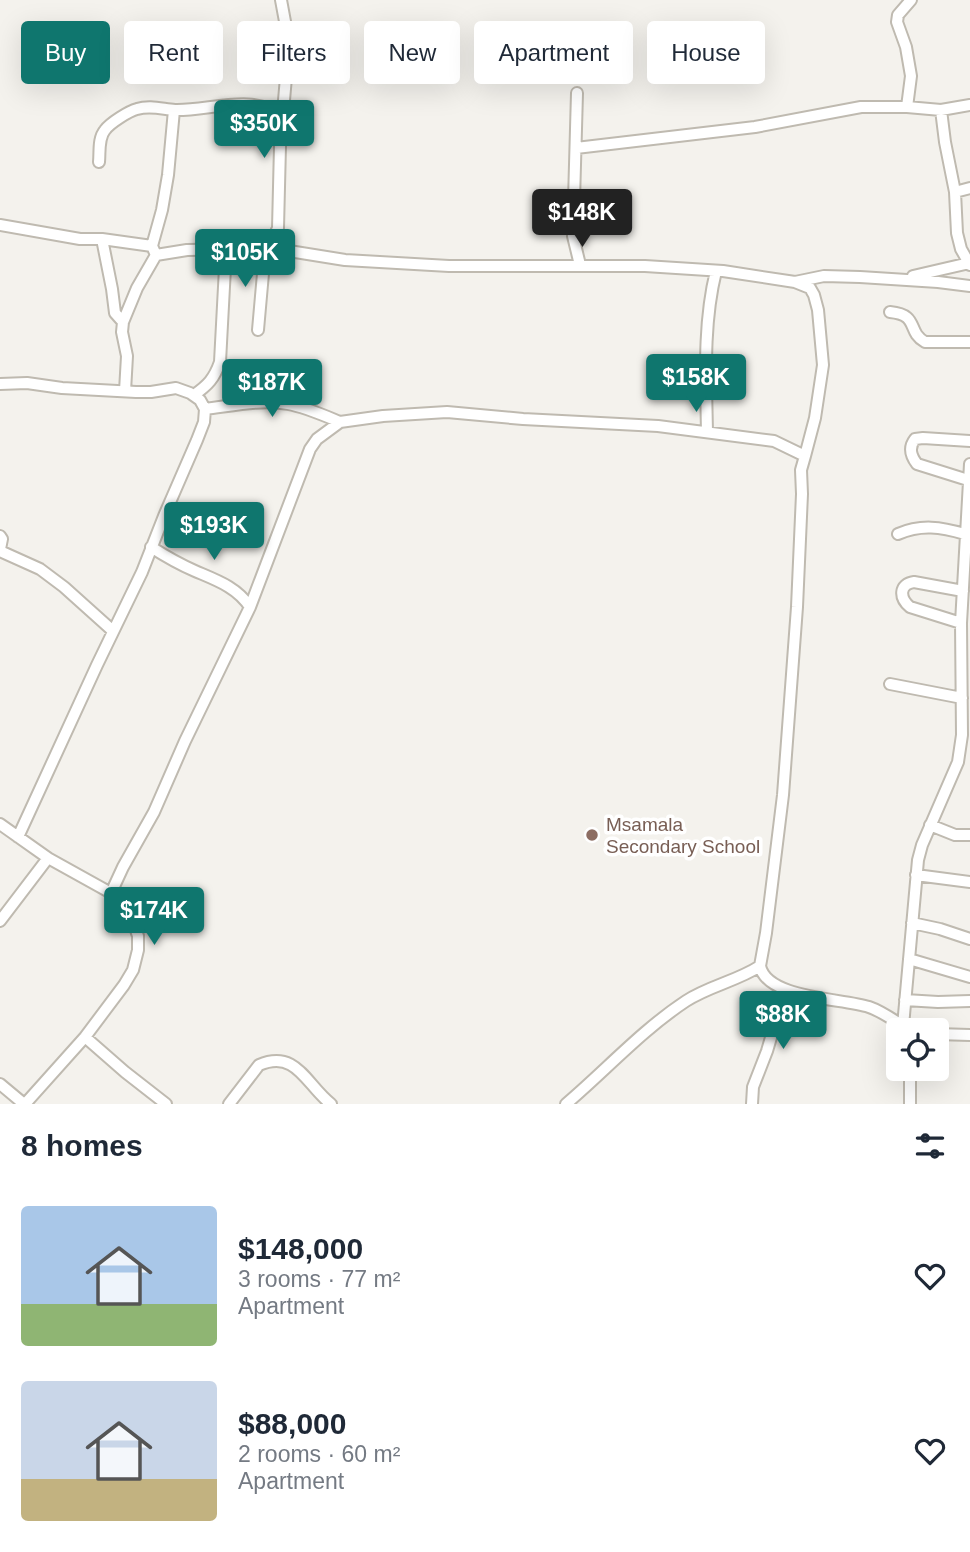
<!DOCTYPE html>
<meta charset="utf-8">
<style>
:root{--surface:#fff;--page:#f2f2f3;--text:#1f2937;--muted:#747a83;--accent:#0f766e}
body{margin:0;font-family:Helvetica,sans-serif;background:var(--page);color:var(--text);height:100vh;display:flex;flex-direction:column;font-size:26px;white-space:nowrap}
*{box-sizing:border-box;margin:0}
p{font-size:23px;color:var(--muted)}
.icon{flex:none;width:38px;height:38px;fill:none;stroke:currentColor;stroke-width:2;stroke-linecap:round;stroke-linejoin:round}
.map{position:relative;height:1104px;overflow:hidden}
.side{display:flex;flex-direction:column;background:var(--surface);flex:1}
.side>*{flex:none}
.guide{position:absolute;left:21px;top:21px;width:929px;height:63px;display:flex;gap:14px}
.tools{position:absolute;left:886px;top:1018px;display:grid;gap:14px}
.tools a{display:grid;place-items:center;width:63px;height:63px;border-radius:7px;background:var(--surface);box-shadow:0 7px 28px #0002;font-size:35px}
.price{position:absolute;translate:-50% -60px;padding:0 16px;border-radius:7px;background:var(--accent);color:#fff;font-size:23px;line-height:46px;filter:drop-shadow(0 2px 4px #0008)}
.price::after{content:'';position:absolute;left:50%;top:42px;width:21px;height:16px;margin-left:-10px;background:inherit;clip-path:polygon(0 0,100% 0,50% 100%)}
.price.active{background:#222;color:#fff}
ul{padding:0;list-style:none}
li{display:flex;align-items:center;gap:21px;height:175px;padding:0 21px}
li span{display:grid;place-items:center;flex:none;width:196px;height:140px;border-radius:7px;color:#555}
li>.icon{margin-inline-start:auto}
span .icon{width:84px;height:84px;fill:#fffc;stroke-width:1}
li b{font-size:30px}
h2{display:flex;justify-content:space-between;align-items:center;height:84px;padding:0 21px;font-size:30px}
.chip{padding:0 24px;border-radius:7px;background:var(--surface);box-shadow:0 7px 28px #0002;font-size:24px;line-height:63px}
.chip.active{background:var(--accent);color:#fff}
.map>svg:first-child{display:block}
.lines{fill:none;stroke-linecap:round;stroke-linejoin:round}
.minor-casing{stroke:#bfbab0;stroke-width:14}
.minor{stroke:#fff;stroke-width:10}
.education-dot{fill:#8d6e63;stroke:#fff;stroke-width:2.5}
.labels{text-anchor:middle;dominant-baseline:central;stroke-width:7;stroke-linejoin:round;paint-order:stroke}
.education-label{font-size:19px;fill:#785e54;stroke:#fff;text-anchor:start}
</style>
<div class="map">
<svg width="970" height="1104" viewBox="0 0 970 1104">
<rect width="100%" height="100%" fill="#f4f2ed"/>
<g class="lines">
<g class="minor-casing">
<path id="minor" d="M577,93L573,236L580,265
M907,107L911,76L906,47L897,22L898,15L911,0
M941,110L945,142L955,192L957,233L961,249L970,265
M576,148L755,127L861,107H907L941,110L970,105
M99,162C100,152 98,138 105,130C110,123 129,111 137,109C150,105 162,109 175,110C209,111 253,93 282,116
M955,192L970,188
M0,225L80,239H102L152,246
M102,239L112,289L115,313L123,322
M268,250L278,228L280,146L289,43L281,0
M156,255L187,250L241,249L289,251L345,260L449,266H645L723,271L795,282L810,288L814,295L818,310L823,365L815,418L805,456
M913,276L969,263
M795,282L824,276L860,277L938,282L970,286
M890,312C920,315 906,331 925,342H970
M258,330L265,251
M0,384L27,383L62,388L136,392H151L176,388L190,393L200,400L205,409L204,422L197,440L164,516L142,572L97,665L18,837
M125,391L127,356L122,332L123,322L137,288L156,255L152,246L162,210L168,175L174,110
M194,395C208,385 214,379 220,362L226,249
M205,409C231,406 262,399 288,404C305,407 323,415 340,422
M707,432C706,378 703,323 716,271H721
M968,480L917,464C911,456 908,448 915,439L923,438L970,441
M898,534C921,524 941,527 965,534
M0,536L2,539L0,549
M151,547C165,556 179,564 195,571C216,580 237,587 250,607
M0,551L40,569L64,587L113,631
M961,623L910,607C899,598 899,584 914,582L963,591
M890,684L962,698
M0,824L48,858L111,893L134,924L138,936V950L133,970L124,985L85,1037L25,1104
M930,825L955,835H970
M916,875L970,882
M111,893L123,867L154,812L185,741L250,607L310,449L317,439L340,422L383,416L447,412L523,419L658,426L774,441L805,456L801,470L802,494L797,607L783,795L766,933L760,966C737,981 709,986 686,1001C642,1030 606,1070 566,1104
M0,921L48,858
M912,923L940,929L970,939
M909,959L970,977
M760,966C767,999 841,998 869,1007C881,1011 892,1019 903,1026L904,1029
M905,1000L938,1002L970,1001
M919,1031L903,1026L918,860L922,845L958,762L962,735L961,623L970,464
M936,1034L970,1035
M85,1037L125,1072L166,1104
M910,1069V1104
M0,1084L24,1104
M229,1104L259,1065C297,1049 306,1085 331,1104
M752,1104L753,1087L767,1051L780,1007L788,992"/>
</g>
<use href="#minor" class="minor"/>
</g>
<circle class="education-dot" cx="592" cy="835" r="7"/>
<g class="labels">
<g class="education-label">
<text x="606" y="824">Msamala<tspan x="606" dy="22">Secondary School</tspan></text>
</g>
</g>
</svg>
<div class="tools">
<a><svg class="icon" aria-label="locate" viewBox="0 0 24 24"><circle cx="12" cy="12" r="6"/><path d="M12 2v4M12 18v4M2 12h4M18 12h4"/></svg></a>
</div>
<b class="price" style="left:264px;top:160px">$350K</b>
<b class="price active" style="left:582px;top:249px">$148K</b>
<b class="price" style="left:245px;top:289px">$105K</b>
<b class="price" style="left:696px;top:414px">$158K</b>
<b class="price" style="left:272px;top:419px">$187K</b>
<b class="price" style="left:214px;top:562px">$193K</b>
<b class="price" style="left:154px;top:947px">$174K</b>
<b class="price" style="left:783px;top:1051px">$88K</b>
<div class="guide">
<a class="chip active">Buy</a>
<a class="chip">Rent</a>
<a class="chip">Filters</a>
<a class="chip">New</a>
<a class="chip">Apartment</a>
<a class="chip">House</a>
</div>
</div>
<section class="side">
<h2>8 homes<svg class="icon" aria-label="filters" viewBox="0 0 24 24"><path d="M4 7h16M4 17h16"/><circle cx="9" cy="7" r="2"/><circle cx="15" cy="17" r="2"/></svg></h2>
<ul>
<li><span style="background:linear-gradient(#a9c7e8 70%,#8fb573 0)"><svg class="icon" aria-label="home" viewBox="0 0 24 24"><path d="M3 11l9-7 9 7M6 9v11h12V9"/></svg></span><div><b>$148,000</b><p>3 rooms · 77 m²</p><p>Apartment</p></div><svg class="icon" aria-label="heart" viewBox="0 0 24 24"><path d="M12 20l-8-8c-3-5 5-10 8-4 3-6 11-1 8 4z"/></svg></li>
<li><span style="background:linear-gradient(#c9d6e8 70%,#c2b280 0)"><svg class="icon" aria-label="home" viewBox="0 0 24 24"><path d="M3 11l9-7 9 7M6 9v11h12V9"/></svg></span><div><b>$88,000</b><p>2 rooms · 60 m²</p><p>Apartment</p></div><svg class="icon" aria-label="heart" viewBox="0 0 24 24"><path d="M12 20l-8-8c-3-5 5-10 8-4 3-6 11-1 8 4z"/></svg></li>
</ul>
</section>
